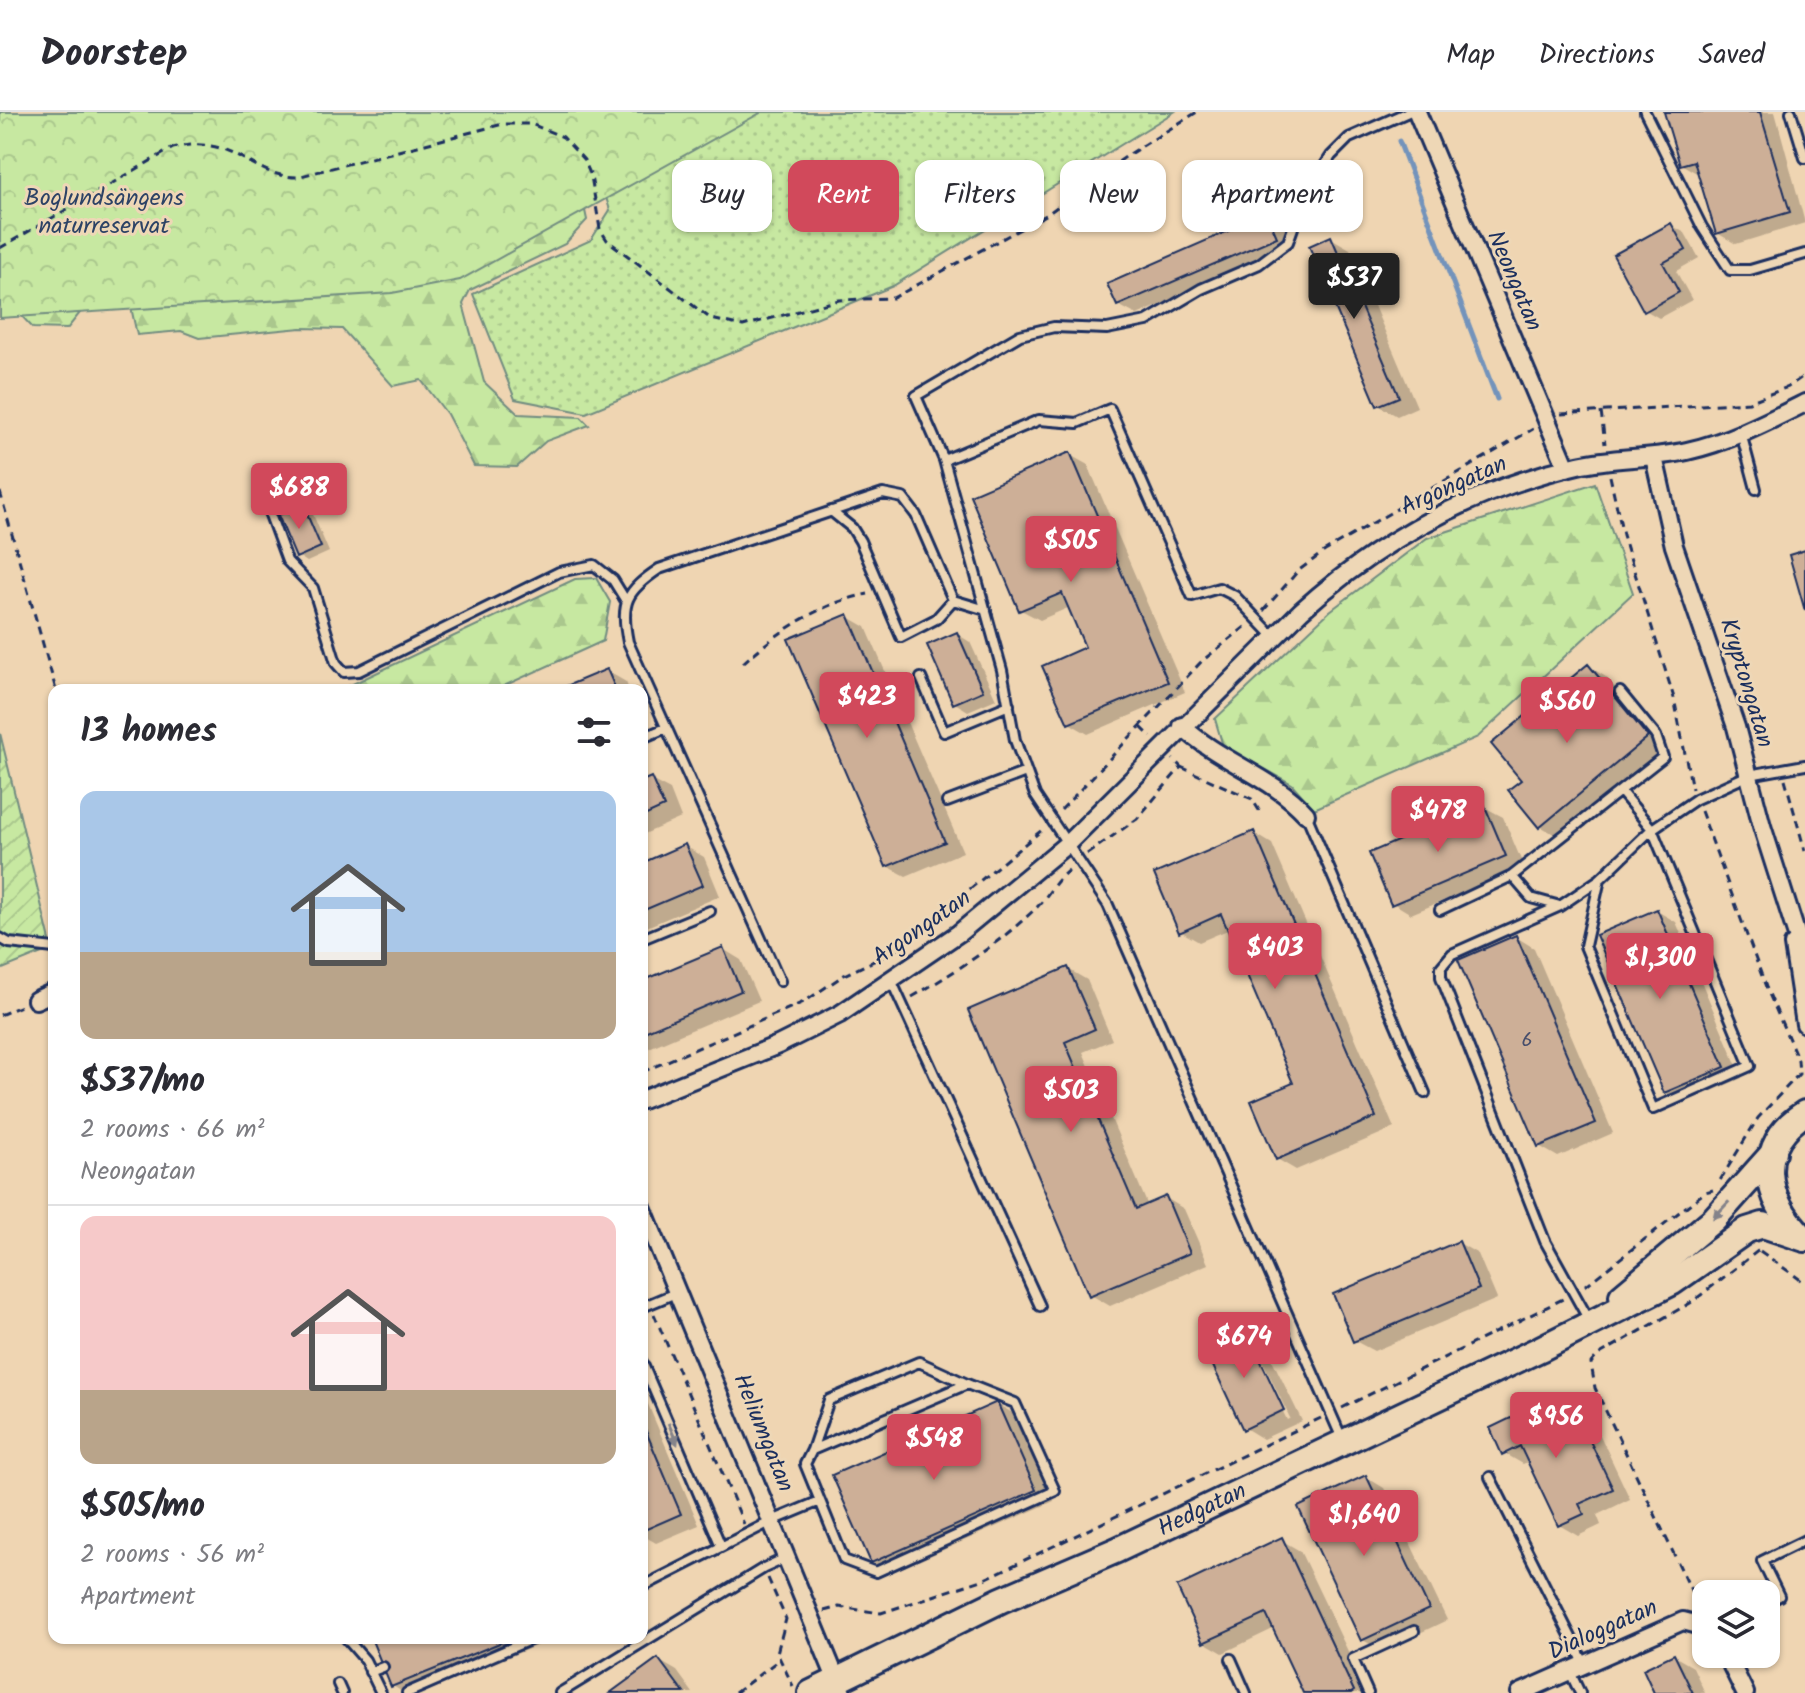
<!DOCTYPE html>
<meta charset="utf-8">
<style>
:root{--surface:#fff;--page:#f7f7f7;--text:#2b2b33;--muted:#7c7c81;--line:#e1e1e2;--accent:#d1495b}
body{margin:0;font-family:Kalam,sans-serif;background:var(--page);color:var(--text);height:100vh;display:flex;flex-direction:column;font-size:30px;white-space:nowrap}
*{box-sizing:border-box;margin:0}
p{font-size:26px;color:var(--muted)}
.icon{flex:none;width:44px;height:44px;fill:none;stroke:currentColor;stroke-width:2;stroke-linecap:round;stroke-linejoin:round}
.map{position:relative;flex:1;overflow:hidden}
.details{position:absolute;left:48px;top:572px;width:600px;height:960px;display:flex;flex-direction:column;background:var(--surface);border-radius:16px;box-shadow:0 2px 6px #0004}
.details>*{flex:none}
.top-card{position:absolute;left:672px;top:48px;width:760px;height:72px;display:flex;gap:16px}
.tools{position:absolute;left:1692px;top:1468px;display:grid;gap:16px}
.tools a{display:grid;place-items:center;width:88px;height:88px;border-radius:16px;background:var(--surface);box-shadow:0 2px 6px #0004;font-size:40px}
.price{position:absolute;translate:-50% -68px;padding:0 18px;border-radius:8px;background:var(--accent);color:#fff;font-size:26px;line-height:52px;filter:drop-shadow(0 2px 4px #0008)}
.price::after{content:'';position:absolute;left:50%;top:48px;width:24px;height:18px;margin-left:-12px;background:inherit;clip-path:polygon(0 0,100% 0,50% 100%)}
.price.active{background:#222;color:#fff}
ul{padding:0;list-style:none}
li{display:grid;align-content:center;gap:16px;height:424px;padding:0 32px}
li+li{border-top:2px solid var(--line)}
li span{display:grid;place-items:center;height:248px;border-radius:16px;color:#555}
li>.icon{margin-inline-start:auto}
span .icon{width:144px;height:144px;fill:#fffc;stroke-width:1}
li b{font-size:34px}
h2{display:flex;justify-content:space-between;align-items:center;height:96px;padding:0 32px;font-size:34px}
.tag{padding:0 28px;border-radius:16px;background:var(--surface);box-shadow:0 2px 6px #0004;font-size:28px;line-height:72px}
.tag.active{background:var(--accent);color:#fff}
header{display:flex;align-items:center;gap:48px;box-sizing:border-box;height:112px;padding:0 40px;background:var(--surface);border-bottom:2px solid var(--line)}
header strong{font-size:38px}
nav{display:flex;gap:44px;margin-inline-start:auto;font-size:28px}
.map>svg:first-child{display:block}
.grass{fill:url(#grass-dots);stroke:#718c80;stroke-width:2}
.forest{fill:url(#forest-firs);stroke:#718c80;stroke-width:2}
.park{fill:url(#park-crowns);stroke:#718c80;stroke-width:2}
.garden{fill:url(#garden-furrows);stroke:#718c80;stroke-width:2}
.shadow{fill:#0003;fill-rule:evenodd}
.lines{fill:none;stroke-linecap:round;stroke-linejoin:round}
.stream{stroke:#7393bb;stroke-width:5}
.building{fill:#cdaf97;stroke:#1b2f5e;stroke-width:2}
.lane-casing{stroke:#1b2f5e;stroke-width:14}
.street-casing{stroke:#1b2f5e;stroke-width:22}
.secondary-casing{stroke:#1b2f5e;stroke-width:30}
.path{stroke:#1b2f5e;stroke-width:3;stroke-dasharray:8 6;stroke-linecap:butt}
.lane{stroke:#eed7b6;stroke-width:8}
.street{stroke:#eed7b6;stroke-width:16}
.secondary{stroke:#eed7b6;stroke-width:24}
.oneway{fill:#84838a}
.labels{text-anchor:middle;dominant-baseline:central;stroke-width:6;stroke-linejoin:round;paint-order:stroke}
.number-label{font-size:20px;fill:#484f6c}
.park-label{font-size:24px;fill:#2c4265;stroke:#eed7b6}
.street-label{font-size:24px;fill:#1b2f5e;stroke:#eed7b6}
</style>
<header>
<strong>Doorstep</strong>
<nav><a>Map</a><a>Directions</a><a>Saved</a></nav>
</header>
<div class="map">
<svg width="1805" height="1581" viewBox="0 0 1805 1581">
<defs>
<pattern id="grass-dots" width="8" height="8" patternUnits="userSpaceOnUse" patternTransform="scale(2)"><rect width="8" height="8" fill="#c7e8a1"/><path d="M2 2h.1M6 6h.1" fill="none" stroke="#aac78d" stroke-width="1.8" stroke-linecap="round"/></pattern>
<pattern id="forest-firs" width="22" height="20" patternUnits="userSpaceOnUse" patternTransform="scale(2)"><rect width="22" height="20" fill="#c7e8a1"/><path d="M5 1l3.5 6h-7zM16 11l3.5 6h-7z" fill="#aac78d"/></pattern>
<pattern id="park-crowns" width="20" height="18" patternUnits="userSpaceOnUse" patternTransform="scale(2)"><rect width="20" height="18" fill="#c7e8a1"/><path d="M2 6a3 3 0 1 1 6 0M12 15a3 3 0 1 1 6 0" fill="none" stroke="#aac78d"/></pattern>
<pattern id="garden-furrows" width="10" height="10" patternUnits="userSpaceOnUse" patternTransform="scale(2)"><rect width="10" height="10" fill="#c7e8a1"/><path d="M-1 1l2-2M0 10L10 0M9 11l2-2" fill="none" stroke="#aac78d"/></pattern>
</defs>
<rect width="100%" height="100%" fill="#efd5b2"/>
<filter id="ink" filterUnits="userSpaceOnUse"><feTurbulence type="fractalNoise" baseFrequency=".0125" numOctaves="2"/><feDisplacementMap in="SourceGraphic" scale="16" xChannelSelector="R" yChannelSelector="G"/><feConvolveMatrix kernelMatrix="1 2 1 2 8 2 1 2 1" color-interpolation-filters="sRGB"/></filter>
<g filter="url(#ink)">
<path class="grass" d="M530,0H1174L893,174L586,301L515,287L473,182L591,128L610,98L591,38Z"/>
<path class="forest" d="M575,52L587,108L565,132L470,178L463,192L484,270L518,302L581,305L589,313L546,329L517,355L474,354L447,302L421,268L393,274L342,217L301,216L199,226L181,219L137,223L128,181L100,176L67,217L33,216L0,181V147Z
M1595,371L1633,481L1478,625L1314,697L1292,672L1223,634L1215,607L1330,499L1427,426Z
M596,466L610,490L603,529L495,578H340L575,467Z"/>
<path class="park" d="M0,0H762L460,168L392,181L0,206Z"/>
<path class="garden" d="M0,621L52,837L0,858Z"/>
<path class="shadow" d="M1666,0H1775L1805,111L1736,132L1717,121L1700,63L1681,52Z
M1267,105L1286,116L1294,135L1137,203L1118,193Z
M1671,113L1685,121L1699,146L1676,159L1692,188L1659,206L1645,198Z
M1331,126L1350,137L1417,295L1397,304L1378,293Z
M1070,343L1088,353L1185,580L1088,622L1069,611L1088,536L1070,495L1040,508L1021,498Z
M303,395L312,400L329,440L307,450L298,444Z
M847,504L866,515L963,740L906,764L887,754Z
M957,522L970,530L996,587L968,599L955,591Z
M1588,554L1606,565L1666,637L1559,725L1540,714L1523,668Z
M607,559L626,570L629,578H562Z
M651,668L670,678L681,706L642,723V672Z
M1484,695L1503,705L1524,755L1411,802L1393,791Z
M1254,721L1272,732L1394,1016L1296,1058L1277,1047L1296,972L1230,817L1199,830L1180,819Z
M685,734L704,745L720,784L642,817V753Z
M1657,799L1676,810L1742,966L1684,991L1665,980Z
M1516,825L1534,836L1613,1021L1558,1045L1539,1034Z
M723,837L741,848L759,889L642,939V871Z
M1068,857L1087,868L1112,928L1083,940L1148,1094L1166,1086L1184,1097L1208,1152L1110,1194L1091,1183L970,899Z
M1459,1131L1478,1142L1497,1187L1374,1239L1355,1229Z
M1246,1220L1264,1231L1302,1309L1263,1327L1245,1316ZM1251,1233H1255L1290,1306L1287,1308Z
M642,1278L699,1413L656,1431L642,1423Z
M997,1292L1016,1303L1054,1389L891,1461L872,1450Z
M1542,1294L1561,1304L1566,1315L1579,1308L1598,1319L1630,1387L1597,1403L1601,1413L1578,1424L1559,1413L1529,1349L1523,1352L1504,1341Z
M1366,1365L1384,1376L1447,1508L1382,1539L1363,1528Z
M1281,1428L1300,1439L1368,1581H1306L1275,1516L1223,1541L1204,1530Z
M373,1526H555L421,1581H404L393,1574Z
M1674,1544L1693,1555L1705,1581H1656Z
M658,1548L677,1559L693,1581H614Z"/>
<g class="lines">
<path class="stream" d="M1399,29L1497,287"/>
</g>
<path class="building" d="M1664,0H1760L1790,100L1716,122L1694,49L1680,53Z
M1267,102L1277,125L1117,194L1107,172Z
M1671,111L1686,138L1663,151L1679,180L1644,200L1613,143Z
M1331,124L1399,285L1377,294L1309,134Z
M1070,340L1168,570L1068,612L1042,554L1085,535L1062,481L1019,499L970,383Z
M303,393L321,435L296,446L278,403Z
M1805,438V499L1789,443Z
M848,502L945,730L886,755L788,527Z
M957,520L983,579L953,592L927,533Z
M1588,552L1648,625L1539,716L1508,678L1521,668L1491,632Z
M607,557L616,578H557Z
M651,665L664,695L642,705V669Z
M1484,692L1506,744L1391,793L1369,741Z
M1254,719L1376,1005L1276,1048L1251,989L1293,971L1221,802L1179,821L1154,762Z
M685,732L703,773L642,799V751Z
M1657,797L1725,955L1664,981L1596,823Z
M1516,823L1596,1011L1538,1035L1458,848Z
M723,835L741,879L642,921V869Z
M1068,855L1095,917L1065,930L1136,1097L1166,1084L1190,1141L1089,1184L968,898Z
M1459,1129L1479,1177L1353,1230L1333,1182Z
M1246,1218L1284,1298L1243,1318L1205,1237Z
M997,1290L1036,1378L871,1451L832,1363Z
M1542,1291L1555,1318L1579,1306L1613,1377L1579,1392L1584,1402L1558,1414L1520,1334L1502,1343L1490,1316Z
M642,1310L681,1402L642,1419Z
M1366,1363L1429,1497L1361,1529L1298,1395Z
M1282,1425L1354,1579L1351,1581H1303L1266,1502L1203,1531L1177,1475Z
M371,1526H512L391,1575Z
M1674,1542L1693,1581H1654L1643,1557Z
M658,1546L684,1581H610Z"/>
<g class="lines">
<g class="lane-casing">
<path id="lane" d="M1645,0L1702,115L1730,158H1750L1805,142
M1791,0L1805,46
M1741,321L1756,377
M944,348L916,284L1020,223L1054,215L1107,217L1147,209L1201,177L1259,152L1288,130L1304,85L1331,44L1349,26L1408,0
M268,373L269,400L287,449L313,476L336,551L344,560L359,559L559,460L594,453L613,468L626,489
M831,399L852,416L860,429L901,525L936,507L953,488
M1274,525L1235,484L1219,476L1192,484L1110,297L1077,311L1039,308L944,348L1002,558L1015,628L1035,683L1108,793L1343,1329
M921,566L944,620L1009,593
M642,626L666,616
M947,690L1026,660
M1306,702L1425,981
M1512,764L1531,786L1560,794
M1600,767L1585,834L1653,997L1750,954L1652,717L1621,680
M1440,798L1512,764L1663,645L1656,624L1620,580
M0,826L9,831L54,836
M642,827L710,799
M891,868L1040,1194
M780,869L628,530C620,491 626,479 659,457L883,382L903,386L916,403L953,488L986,498
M642,1195L678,1180
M1590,1210L1545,1129L1441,865V855L1452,842L1560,794L1600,767L1652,717L1696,687L1749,663L1805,653
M642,1250L721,1434
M967,1272L1015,1291L1055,1379L876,1460L844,1448L805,1352L812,1338Z
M812,1338L829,1288L919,1250L967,1272
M1490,1365L1584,1551
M642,1475L772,1409L820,1389
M1766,1491L1779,1484L1762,1449L1805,1428
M346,1526L365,1548L381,1581
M1231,1547L1246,1581
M1569,1558L1580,1581
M370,1560L383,1555
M338,1572L342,1581
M407,1581L534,1526
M560,1581L764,1456L786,1446
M1368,1581L1353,1547L1414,1519"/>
</g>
<g class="street-casing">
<path id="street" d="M1417,0L1567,356
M1654,345L1674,434L1736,615L1762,714L1805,849
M1182,614C1220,650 1272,664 1306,702
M1793,833L1805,912
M36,888L54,880
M642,988L778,933L840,902L959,821L1067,732L1301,499C1380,428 1474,377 1578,353C1614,345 1651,347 1687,339C1728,330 1767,310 1805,291
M642,1095L842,1581
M1726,1542L1745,1581
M1520,1581L1683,1509L1706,1515"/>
</g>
<g class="secondary-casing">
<g id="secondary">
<path d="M1802,1124C1764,1087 1754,1033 1805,1001"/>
<path d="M1622,1184L1714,1107L1774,1040"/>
<path id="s1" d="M811,1581L1001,1488L1117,1438L1540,1237L1673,1170L1747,1118L1763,1113L1805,1127"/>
</g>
</g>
<path class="path" d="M0,136L173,36C235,21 247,64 297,65L503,12H531L563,25L584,48L591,64L600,117L607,128L711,207L743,214L839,188L893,186L1046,103L1128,43L1197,0
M1601,300L1605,332
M1561,302L1749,290L1788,275L1805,263
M1610,364L1623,423L1674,586L1692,677
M0,380L56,578
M1263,499L1298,459L1325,439L1533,317
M743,551C779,519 820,491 868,482
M1141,615L1151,625
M1181,655L1252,687L1262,703
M1785,667L1805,739
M1061,698L1202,549L1245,515
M1701,699L1766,875L1798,948L1799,962L1758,1006L1719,1070
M1087,742L1137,707L1181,655L1173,647
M912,885C955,860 997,833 1033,799C1047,787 1054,769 1069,758
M0,903L21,894
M642,960L804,890L844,863L893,840L1042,718
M1760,1139L1805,1171
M1585,1174L1705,1080L1713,1078
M654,1202L744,1412
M1342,1296L1565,1186
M768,1466L786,1507L777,1541L793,1574
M1699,1495L1595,1276L1591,1251L1598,1243L1692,1190L1759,1138
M824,1499L839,1495L881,1501L985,1467L1321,1306
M735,1581L780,1547"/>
<use href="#lane" class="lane"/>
<use href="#street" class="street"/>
<use href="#secondary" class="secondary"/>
</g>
<defs><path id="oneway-solid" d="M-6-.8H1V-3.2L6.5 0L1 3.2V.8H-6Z" transform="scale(2)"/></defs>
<g class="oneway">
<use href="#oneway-solid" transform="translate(1721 1098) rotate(133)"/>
<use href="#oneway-solid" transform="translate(673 1322) rotate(67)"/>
</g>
</g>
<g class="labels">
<g class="number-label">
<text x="1527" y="929">6</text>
</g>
<g class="park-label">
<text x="104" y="86">Boglundsängens<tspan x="104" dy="28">naturreservat</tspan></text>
</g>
<g class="street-label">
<text transform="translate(1514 169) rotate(67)">Neongatan</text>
<text transform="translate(1454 374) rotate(-24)">Argongatan</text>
<text transform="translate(1746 571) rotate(73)">Kryptongatan</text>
<text transform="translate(922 816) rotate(-35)">Argongatan</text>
<text transform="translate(763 1321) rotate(68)">Heliumgatan</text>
<text stroke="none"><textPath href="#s1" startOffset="432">Hedgatan</textPath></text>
<text transform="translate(1603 1518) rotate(-24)">Dialoggatan</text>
</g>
</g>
</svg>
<div class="tools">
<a><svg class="icon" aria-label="layers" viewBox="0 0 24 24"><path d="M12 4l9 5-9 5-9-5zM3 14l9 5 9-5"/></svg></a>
</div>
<b class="price active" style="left:1354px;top:209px">$537</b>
<b class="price" style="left:299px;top:419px">$688</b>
<b class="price" style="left:1071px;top:472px">$505</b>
<b class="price" style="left:867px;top:628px">$423</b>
<b class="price" style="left:1567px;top:633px">$560</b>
<b class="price" style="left:1438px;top:742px">$478</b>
<b class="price" style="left:1275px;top:879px">$403</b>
<b class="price" style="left:1660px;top:889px">$1,300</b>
<b class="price" style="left:1071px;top:1022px">$503</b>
<b class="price" style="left:1244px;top:1268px">$674</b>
<b class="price" style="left:1556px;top:1348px">$956</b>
<b class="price" style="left:934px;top:1370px">$548</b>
<b class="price" style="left:1364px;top:1446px">$1,640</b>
<div class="top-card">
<a class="tag">Buy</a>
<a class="tag active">Rent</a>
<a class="tag">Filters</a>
<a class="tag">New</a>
<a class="tag">Apartment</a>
</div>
<section class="details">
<h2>13 homes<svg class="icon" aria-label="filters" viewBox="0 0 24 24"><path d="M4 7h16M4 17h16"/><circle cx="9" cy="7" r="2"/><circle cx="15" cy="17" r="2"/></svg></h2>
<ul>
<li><span style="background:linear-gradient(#a9c7e8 65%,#b9a48a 0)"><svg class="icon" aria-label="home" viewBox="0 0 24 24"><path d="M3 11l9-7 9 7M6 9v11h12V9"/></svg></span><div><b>$537/mo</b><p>2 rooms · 66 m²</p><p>Neongatan</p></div></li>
<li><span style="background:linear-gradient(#f6c9c9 70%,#b9a48a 0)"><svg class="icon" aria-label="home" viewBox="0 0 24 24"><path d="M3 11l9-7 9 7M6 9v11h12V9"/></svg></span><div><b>$505/mo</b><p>2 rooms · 56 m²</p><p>Apartment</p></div></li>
</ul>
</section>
</div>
